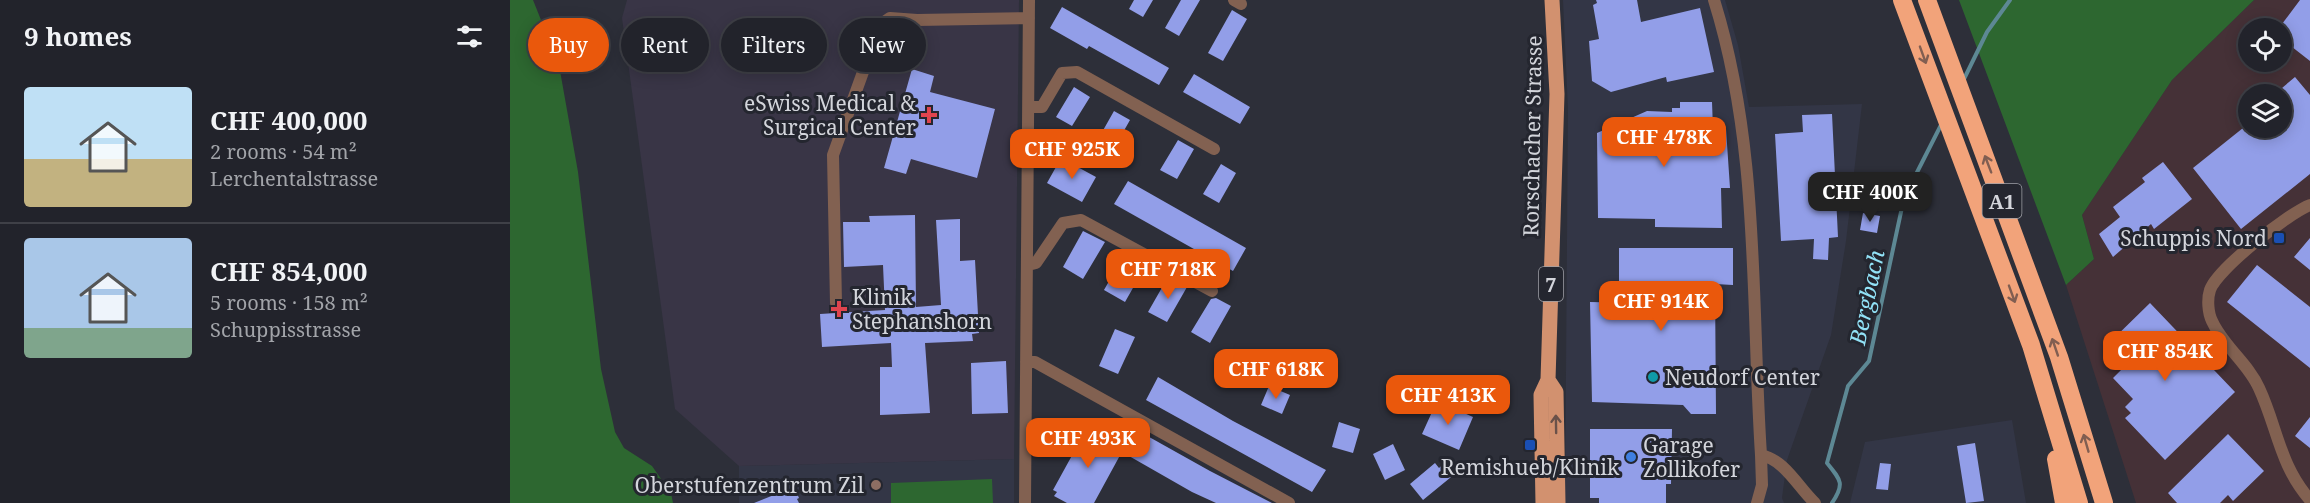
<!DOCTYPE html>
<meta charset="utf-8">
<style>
:root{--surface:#22232b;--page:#2a2b33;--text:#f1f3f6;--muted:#a2a4a9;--line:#3f4047;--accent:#ea580c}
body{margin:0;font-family:"Noto Serif",serif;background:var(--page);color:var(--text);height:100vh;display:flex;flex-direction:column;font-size:22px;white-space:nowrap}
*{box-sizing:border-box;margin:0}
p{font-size:20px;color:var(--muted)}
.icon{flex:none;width:33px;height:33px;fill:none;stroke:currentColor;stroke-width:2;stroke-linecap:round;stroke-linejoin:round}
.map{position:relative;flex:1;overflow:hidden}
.details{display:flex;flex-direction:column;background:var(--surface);width:510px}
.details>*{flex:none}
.top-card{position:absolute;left:18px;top:18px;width:570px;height:54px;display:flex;gap:12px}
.tools{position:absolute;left:1728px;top:18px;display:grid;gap:12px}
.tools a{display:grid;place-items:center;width:54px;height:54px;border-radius:50%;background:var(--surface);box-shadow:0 3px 15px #0003,0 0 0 2px var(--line);font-size:30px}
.price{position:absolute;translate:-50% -51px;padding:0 14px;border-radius:12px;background:var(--accent);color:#fff;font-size:20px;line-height:39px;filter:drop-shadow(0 2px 3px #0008)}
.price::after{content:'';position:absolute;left:50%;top:36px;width:18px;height:14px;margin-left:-9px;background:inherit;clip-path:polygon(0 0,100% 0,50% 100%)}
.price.selected{background:#222;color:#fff}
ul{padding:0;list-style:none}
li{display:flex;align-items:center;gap:18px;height:150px;padding:0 24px}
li+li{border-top:2px solid var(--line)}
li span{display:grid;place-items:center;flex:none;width:168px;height:120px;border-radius:6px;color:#555}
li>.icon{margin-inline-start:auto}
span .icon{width:72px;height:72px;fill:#fffc;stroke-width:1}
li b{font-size:26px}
h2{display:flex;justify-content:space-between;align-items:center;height:72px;padding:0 24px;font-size:26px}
.tag{padding:0 21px;border-radius:27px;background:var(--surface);box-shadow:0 3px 15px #0003,0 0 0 2px var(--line);font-size:21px;line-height:54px}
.tag.selected{background:var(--accent);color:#fff}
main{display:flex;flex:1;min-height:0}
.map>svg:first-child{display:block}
.built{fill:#333646}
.industrial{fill:#453137;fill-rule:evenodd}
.medical{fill:#393546}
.green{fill:#2d6730}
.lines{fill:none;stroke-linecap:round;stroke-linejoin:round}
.stream{stroke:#5d8894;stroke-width:4}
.building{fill:#929ee8}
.street{stroke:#826151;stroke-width:12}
.primary{stroke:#d2916f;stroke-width:15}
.highway{stroke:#f2a37a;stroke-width:18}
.oneway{stroke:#815e51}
.oneway2{stroke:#6a5149}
.health-dot{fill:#e0444e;stroke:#24262f;stroke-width:2}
.transit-dot{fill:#1a4fb4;stroke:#24262f;stroke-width:2}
.culture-dot{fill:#0f9aa8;stroke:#24262f;stroke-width:2}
.shop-dot{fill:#3f7fe0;stroke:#24262f;stroke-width:2}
.education-dot{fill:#8d6e63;stroke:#24262f;stroke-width:2}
.labels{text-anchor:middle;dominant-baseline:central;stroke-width:6;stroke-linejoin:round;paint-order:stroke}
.shield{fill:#24262f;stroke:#9ea0a7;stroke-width:1.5}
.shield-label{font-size:20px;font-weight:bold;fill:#d3d5db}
.poi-label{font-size:21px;fill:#d3d5db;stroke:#24262f;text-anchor:end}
.street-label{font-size:21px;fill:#d3d5db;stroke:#24262f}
.water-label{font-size:22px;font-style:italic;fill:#92e2f7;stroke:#24262f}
</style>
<main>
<section class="details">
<h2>9 homes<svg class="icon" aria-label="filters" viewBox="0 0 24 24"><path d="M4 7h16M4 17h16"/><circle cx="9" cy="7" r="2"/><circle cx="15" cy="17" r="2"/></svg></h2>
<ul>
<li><span style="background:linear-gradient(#bfe0f5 60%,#c2b280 0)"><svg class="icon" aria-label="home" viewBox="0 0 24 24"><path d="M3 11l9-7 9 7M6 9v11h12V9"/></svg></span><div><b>CHF 400,000</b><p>2 rooms · 54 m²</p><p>Lerchentalstrasse</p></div></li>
<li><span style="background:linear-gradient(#a9c7e8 75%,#7fa58c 0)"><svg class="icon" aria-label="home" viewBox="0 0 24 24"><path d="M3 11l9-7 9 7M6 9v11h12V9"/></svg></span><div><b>CHF 854,000</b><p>5 rooms · 158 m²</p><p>Schuppisstrasse</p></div></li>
</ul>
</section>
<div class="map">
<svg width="1800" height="503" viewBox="0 0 1800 503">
<rect width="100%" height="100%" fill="#2d2f39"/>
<path class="built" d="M1053,0H1215L1228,45L1239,107L1352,104L1336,241L1321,335L1277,460L1272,498L1274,503H1055L1058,109Z
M1502,420L1516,503H1340L1355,442Z
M504,459V503H229V466Z"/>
<path class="industrial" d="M1744,0H1800V503H1626L1556,285L1584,259L1572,215L1662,80ZM1738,28H1772V62H1738ZM1738,94H1772V128H1738Z"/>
<path class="medical" d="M117,0H509L504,459L229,466L165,409L112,18Z"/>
<path class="green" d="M0,0H23L49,65L68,172L91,369L105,432L114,448L142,466L161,493L163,503H0Z
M1449,0H1744L1662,80L1572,215L1584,259L1556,285Z
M482,479L483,503H381V483Z"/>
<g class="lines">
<path class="stream" d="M1454,79L1477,32L1500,0
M1322,503C1335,484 1331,480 1317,463L1338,386L1359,361L1394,198L1432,123"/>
</g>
<path class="building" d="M624,0H643L633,17L619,9Z
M671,0H690L669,36L655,28Z
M1086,0H1127L1131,22L1190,8L1204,72L1157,82L1156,77L1101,92L1082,81L1079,41L1089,39L1083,5L1087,3Z
M1790,0H1800V61L1772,39V24Z
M552,7L659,68L649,85L579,46L577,49L540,28Z
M722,10L737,19L713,61L698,53Z
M402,69L424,76L420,92L485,109L467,178L401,159L396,174L374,168Z
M684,74L740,107L730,124L673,92Z
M1785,77L1800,95V174L1731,229L1683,168L1733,128H1772V88Z
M564,87L580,97L562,126L546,117Z
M1170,102H1202L1203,129H1216L1220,188H1211L1212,228L1145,227V219L1088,218L1087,133L1137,111L1162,112V108H1170Z
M604,111L620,120L603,150L587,141Z
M1322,114L1328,237L1319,238L1318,260L1303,259L1304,239L1271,241L1265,134L1293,132L1292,115Z
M668,140L684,149L667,179L650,170Z
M551,158L586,177L572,202L537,183Z
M1653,162L1682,199L1644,229L1641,224L1603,257L1589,234L1610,217L1603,207L1635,182L1632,178Z
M711,164L726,173L709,203L693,194Z
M618,181L736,248L723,271L604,204Z
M1353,213L1370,216L1367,233L1350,230Z
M405,215L406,307L431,305L426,220L450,219V261L465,260L469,333L462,334L463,341L415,343L420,413L370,415V367H382L381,343L312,347L310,314L375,310L373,265L334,267L333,222H360L359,216Z
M573,231L595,242L573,279L553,267Z
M1800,238V270L1784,257Z
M1109,248H1223V285L1205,284L1206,414H1181L1173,405L1082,402L1080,302L1177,304V285L1109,283Z
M615,253L636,265L615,302L594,290Z
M1747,265L1800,307V368L1717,302Z
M658,277L677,287L657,322L638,312Z
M706,298L721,306L700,343L681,332L701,299Z
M1640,303L1725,392L1655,460L1615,418L1621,413L1615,407L1623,399L1603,378L1614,367L1595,347Z
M605,329L625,337L608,374L589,366Z
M496,361L498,413L462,414L461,363Z
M648,377L723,421L816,470L802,492L636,400Z
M759,386L780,395L772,414L751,405Z
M927,401L963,417L949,450L912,434Z
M1800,417V448L1785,436Z
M829,422L850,429L843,453L822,447Z
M581,429L614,448L584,503H557L544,496L547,492L543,490L576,430L579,432Z
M1080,429H1162L1161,484H1156V503H1089V498H1080Z
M632,433L700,471L762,503H706L682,492L619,456Z
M1718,434L1754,471L1723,501L1718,495L1710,503H1667L1658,493Z
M1465,443L1474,501L1456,503L1447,446Z
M883,444L895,470L875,480L863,454Z
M937,461L946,473L913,500L900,484L925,463L929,468Z
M1370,463L1381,464L1378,490L1366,489Z
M281,480L289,498L287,499L289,503H244L269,493L267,485Z"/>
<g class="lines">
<path class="street" d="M724,0L731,4
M1204,0C1250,147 1241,302 1251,455L1252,485L1247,503
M520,107H532L552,73L567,72L704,149
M1800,205C1779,213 1707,269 1700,290C1697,299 1698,313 1702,321C1713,346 1738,363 1749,388C1768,429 1769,464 1800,500
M518,265L526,263L553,223L571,220L702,291
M326,303L323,155L370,25L380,18L407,20L519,18
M516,362H525L779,503
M1251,455C1275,460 1288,487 1305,503
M515,503L519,0"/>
<path class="primary" d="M1038,380L1046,392L1048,503
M1033,503L1031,395L1038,380L1047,94L1042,0"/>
<path class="highway" d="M1392,0L1521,345L1569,503
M1417,0L1549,357L1594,503
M1546,459L1554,503"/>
</g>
<defs><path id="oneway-shaft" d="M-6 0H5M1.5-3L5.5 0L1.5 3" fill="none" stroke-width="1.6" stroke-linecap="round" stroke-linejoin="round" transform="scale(1.5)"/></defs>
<g class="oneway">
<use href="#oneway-shaft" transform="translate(1413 55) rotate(70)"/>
<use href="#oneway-shaft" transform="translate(1478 164) rotate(-111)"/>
<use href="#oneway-shaft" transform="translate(1502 294) rotate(70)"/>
<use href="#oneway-shaft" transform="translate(1545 347) rotate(-109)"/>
<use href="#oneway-shaft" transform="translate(1576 443) rotate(-106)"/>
</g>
<use class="oneway2" href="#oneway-shaft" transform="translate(1046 424) rotate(-91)"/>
<g class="health-dot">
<path d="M416 106h6v6h6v6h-6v6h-6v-6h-6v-6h6z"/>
<path d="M326 300h6v6h6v6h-6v6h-6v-6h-6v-6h6z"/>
</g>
<g class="transit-dot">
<rect x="1763" y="232" width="12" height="12" rx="3"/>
<rect x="1014" y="439" width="12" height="12" rx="3"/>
</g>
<circle class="culture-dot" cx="1143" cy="377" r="6"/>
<circle class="shop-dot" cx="1121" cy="457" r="6"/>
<circle class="education-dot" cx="366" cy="485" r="6"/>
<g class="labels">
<g class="shield">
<rect x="1472.5" y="184" width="39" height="34" rx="4.5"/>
<rect x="1029" y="267" width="24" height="34" rx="4.5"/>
</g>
<g class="shield-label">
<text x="1492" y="201">A1</text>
<text x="1041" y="284">7</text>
</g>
<g class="poi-label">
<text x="406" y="103">eSwiss Medical &amp;<tspan x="406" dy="24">Surgical Center</tspan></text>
<text x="1757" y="238">Schuppis Nord</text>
<text x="342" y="297" text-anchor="start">Klinik<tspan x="342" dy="24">Stephanshorn</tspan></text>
<text x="1155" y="377" text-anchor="start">Neudorf Center</text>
<text x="1133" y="445" text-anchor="start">Garage<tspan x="1133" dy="24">Zollikofer</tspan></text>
<text x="1020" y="467" text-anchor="middle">Remishueb/Klinik</text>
<text x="354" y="485">Oberstufenzentrum Zil</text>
</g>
<g class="street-label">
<text transform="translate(1022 136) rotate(-89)">Rorschacher Strasse</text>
</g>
<g class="water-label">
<text transform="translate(1356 297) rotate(-78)">Bergbach</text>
</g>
</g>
</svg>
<div class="tools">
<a><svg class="icon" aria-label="locate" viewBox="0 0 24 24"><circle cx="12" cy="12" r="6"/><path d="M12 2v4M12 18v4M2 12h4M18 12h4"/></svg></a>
<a><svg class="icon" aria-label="layers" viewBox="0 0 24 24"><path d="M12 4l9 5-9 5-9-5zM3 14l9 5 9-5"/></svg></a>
</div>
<b class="price" style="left:1154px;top:168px">CHF 478K</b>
<b class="price" style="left:562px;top:180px">CHF 925K</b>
<b class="price selected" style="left:1360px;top:223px">CHF 400K</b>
<b class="price" style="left:658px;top:300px">CHF 718K</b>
<b class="price" style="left:1151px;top:332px">CHF 914K</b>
<b class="price" style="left:1655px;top:382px">CHF 854K</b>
<b class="price" style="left:766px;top:400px">CHF 618K</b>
<b class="price" style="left:938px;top:426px">CHF 413K</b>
<b class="price" style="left:578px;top:469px">CHF 493K</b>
<div class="top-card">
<a class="tag selected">Buy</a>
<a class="tag">Rent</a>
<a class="tag">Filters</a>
<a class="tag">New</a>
</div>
</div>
</main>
